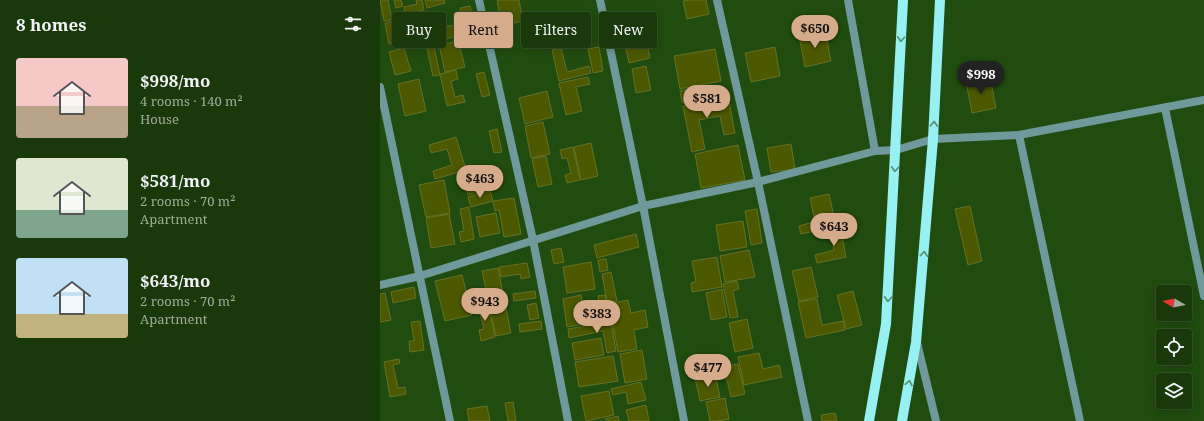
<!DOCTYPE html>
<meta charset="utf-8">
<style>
:root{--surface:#19390b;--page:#264419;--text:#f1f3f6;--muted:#9fac9d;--line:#37532c;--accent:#d6ab8b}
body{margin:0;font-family:"Noto Serif",serif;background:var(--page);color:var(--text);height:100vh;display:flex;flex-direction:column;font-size:15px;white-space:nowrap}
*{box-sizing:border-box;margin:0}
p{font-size:13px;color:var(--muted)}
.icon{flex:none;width:22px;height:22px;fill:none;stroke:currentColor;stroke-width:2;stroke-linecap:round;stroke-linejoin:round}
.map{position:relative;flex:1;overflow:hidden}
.details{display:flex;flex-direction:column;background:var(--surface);width:380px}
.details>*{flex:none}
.top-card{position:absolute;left:12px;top:12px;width:380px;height:36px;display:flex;gap:8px}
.needle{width:26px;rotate:280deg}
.tools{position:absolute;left:776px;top:285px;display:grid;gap:8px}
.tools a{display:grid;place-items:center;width:36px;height:36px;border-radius:4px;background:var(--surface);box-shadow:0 2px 10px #0003,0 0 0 1px var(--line);font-size:20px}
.price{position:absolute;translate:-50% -34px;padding:0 9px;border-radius:14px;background:var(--accent);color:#111;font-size:13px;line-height:26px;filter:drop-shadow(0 1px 2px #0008)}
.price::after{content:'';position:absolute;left:50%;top:24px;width:12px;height:9px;margin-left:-6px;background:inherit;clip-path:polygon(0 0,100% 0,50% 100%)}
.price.current{background:#222;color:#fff}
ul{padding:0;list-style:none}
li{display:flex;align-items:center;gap:12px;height:100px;padding:0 16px}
li span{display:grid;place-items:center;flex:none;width:112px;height:80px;border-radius:4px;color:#555}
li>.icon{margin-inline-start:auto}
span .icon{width:48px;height:48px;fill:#fffc;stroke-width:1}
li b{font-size:17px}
h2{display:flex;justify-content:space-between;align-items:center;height:48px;padding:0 16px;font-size:17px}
.chip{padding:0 14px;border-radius:4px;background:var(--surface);box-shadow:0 2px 10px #0003,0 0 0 1px var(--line);font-size:14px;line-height:36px}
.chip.current{background:var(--accent);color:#111}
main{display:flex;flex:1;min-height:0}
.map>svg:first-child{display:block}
.building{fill:#4d5900;stroke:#657124}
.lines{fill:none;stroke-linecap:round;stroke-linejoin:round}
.street{stroke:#6f999a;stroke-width:8}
.primary{stroke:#97f1f3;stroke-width:10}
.oneway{stroke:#50906e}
</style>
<main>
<section class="details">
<h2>8 homes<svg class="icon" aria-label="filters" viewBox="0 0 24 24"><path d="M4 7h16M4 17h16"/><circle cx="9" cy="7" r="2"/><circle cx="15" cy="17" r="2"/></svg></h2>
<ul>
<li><span style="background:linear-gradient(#f6c9c9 60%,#b9a48a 0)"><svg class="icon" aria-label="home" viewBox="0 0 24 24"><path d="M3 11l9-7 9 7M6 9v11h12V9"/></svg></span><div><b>$998/mo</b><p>4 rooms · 140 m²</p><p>House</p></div></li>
<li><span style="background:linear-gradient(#dfe7d0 65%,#7fa58c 0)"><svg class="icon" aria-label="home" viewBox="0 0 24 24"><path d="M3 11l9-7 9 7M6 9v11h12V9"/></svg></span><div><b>$581/mo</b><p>2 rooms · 70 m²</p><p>Apartment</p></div></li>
<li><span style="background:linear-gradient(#bfe0f5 70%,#c2b280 0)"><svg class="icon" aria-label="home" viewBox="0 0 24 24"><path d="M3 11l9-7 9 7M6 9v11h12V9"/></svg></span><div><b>$643/mo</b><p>2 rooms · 70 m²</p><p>Apartment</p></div></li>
</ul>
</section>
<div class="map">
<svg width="824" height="421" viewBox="0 0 824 421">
<rect width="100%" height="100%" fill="#214c0f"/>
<path class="building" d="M0,0H8L12,19L4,21Z
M14,0H21L23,6L16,8Z
M36,0H42L44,10L25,14L24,7L37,4Z
M45,0H64L65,3L47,8Z
M120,0H139L143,21L122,26L117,1Z
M309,0H326L329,14L307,19L303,1Z
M90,6L96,32L86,34L80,8Z
M190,11L196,42L176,46L169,15Z
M11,21L16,43L9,44L5,23Z
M74,25L75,37L56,40L54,29Z
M264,31L270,58L249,63L243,35Z
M445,31L451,61L425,67L419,36Z
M78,41L85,67L65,72L59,45Z
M53,42L60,75L53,76L46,44Z
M219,47L223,71L213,73L208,49Z
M395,47L400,76L371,82L365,53Z
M24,48L31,71L15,75L9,52Z
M181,48L187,72L209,66L211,73L179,81L172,50Z
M335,49L341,81L300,89L294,56Z
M266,66L271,90L256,93L252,69Z
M76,70L78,79L71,81L75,97L83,95L85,102L67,106L60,74Z
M104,72L110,95L102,97L96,74Z
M208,77L210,84L196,87L202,111L186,115L179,83Z
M610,77L616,108L592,113L586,82Z
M39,79L46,111L25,116L18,84Z
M331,85L333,97L302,103L300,91Z
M167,91L173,117L145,124L139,98Z
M348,96L355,133L344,135L340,116L319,120L325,149L312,152L303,106Z
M163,122L170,154L151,158L145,126Z
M117,129L122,152L114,153L109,131Z
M76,137L86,170L55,179L53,171L72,165L67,149L51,153L49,145Z
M211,143L218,176L201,180L194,147Z
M411,144L415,169L391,172L387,148Z
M358,145L365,180L321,188L315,154Z
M193,147L200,180L187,183L185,175L191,173L187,158L182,159L180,150Z
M166,156L172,184L158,187L152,159Z
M115,167L117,175L92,181L95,193L88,195L83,174Z
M64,180L70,213L46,217L39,185Z
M110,191L113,201L91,207L88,197Z
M449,194L456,226L437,230L430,198Z
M134,198L141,234L124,237L119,210L115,211L113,201Z
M590,206L602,261L588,265L575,209Z
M89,207L94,239L81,242L79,232L84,231L80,209Z
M377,209L382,243L371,245L365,211Z
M116,213L120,233L100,237L96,217Z
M69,214L75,244L51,248L46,218Z
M363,221L367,247L340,251L336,225Z
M433,222L435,231L421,234L419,226Z
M460,226L466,257L437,263L435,255L454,250L450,228Z
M256,234L259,247L217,258L214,245Z
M181,248L184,262L174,264L171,250Z
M369,250L375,277L345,282L340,256Z
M337,257L342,287L312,292L311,283L316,282L312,261Z
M226,259L228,270L220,272L218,260Z
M211,262L215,289L187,293L183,267Z
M147,263L150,277L141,279L140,274L121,277L119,267Z
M431,267L438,297L419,301L412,271Z
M118,268L131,333L116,336L102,271Z
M231,272L237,301L227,302L222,274Z
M82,275L92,315L65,321L55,281Z
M357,281L359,289L353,291L358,317L350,318L343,284Z
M34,287L36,298L13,303L11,292Z
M342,289L347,317L331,320L326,293Z
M155,291L156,298L134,301L133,294Z
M473,291L482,325L466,329L457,295Z
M5,293L11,320L0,322V294Z
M201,295L206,324L187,327L183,299Z
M225,295L229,320L216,322L214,315L221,314L218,296Z
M437,299L442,325L463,321L465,330L426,338L418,302Z
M248,300L251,313L265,310L268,327L254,330L257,349L238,352L229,304Z
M156,303L159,318L150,320L147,305Z
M108,304L115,337L101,341L99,330L104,329L100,314H95L94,307Z
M367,319L373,348L355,352L349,323Z
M40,321L44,350L30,352L29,341H34L31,322Z
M161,321L162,329L140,332L139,324Z
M231,322L236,351L227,353L223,331L189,338L188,329Z
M221,338L224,355L195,360L192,343Z
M262,350L267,379L245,383L240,354Z
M379,353L383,369L399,365L402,377L364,385L358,357Z
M233,356L238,381L199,387L195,362Z
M19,359L20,363L13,365L18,388L25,387L26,394L10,397L4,362Z
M358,364L365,394L351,397L344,367Z
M335,374L340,397L320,401L315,378Z
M261,382L266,400L248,404L246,392L233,395L231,389Z
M229,391L234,415L206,421L201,396Z
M345,398L349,419L338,421H330L326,402Z
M133,402L136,421H128L125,403Z
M266,405L269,421H249L246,410Z
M107,406L110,421H89L87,409Z
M455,413L457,421H442L441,415Z
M238,416L239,421H226L225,419Z"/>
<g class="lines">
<path class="street" d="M99,0L153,240L188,421
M220,0L263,206L304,421
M337,0L378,182L428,421
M468,0L495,151
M0,87L70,421
M785,108L824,296
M639,135L700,421
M0,285L40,276L263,206L378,182L495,151L516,150L553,139L639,135L824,100
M537,343L556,421"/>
<path class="primary" d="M489,421L506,324L523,0
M522,421L536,342L553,139L560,0"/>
</g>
<defs><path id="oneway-chevron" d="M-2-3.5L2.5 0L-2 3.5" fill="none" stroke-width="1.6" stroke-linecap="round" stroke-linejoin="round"/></defs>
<g class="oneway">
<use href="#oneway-chevron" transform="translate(521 39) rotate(93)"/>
<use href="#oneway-chevron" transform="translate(554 124) rotate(-87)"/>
<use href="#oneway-chevron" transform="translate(515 169) rotate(93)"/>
<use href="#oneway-chevron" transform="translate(544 254) rotate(-85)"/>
<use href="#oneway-chevron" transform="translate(508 299) rotate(93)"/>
<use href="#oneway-chevron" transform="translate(529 383) rotate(-79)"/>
</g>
</svg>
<div class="tools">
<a><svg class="needle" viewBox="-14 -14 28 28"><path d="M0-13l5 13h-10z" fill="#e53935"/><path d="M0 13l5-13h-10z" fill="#9fac9d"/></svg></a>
<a><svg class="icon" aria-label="locate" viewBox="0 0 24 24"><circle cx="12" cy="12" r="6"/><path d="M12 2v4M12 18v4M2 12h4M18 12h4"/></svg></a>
<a><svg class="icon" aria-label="layers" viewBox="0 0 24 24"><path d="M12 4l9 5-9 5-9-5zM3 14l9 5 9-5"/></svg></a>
</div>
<b class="price" style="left:435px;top:49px">$650</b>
<b class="price current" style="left:601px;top:95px">$998</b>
<b class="price" style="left:327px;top:119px">$581</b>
<b class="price" style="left:100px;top:199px">$463</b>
<b class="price" style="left:454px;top:247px">$643</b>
<b class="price" style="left:105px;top:322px">$943</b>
<b class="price" style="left:217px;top:334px">$383</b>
<b class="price" style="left:328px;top:388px">$477</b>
<div class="top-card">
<a class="chip">Buy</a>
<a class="chip current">Rent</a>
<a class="chip">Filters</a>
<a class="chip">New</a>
</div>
</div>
</main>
